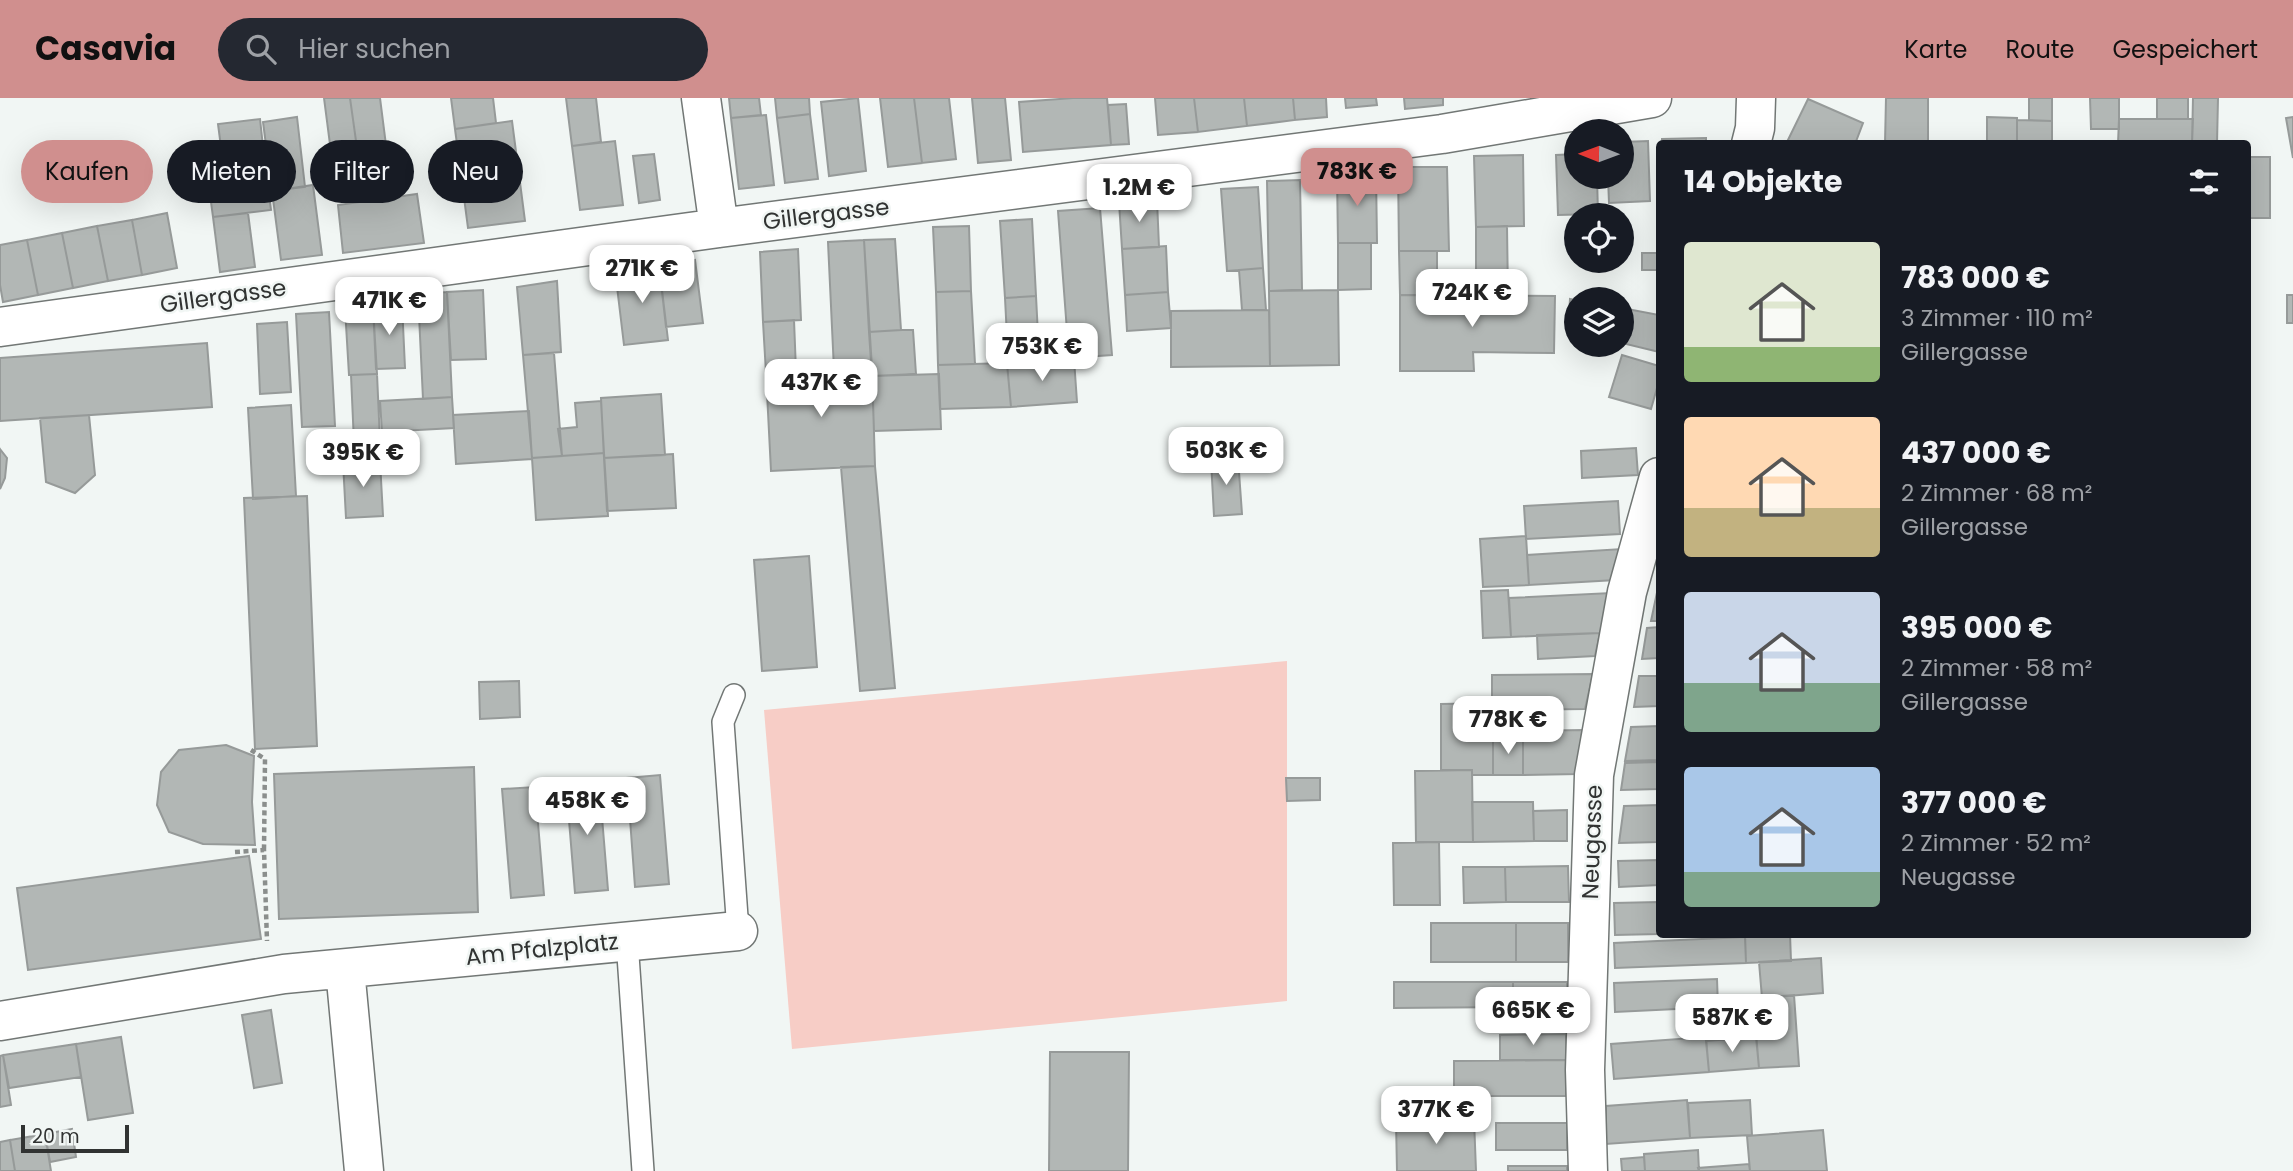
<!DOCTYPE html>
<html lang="de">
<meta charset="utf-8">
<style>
:root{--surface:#171b24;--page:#242831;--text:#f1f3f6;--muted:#9ea1a6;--accent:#d08f8e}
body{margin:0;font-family:Poppins,sans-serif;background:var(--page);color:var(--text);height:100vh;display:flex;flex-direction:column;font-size:26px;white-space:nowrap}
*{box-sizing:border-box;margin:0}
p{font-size:23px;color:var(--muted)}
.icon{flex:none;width:38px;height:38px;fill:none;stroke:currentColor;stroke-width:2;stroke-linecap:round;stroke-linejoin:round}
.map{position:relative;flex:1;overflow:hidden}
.side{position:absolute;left:1656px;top:42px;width:595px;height:798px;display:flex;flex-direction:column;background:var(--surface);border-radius:7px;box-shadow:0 7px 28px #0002}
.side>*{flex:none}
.hud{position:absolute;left:21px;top:42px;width:665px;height:63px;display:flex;gap:14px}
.needle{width:46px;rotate:271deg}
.fabs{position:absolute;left:1564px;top:21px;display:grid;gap:14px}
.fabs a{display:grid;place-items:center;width:70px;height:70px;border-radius:50%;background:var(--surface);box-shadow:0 7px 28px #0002;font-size:35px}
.scale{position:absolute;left:21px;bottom:18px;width:108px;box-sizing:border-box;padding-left:7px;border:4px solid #313332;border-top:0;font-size:19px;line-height:24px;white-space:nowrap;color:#313332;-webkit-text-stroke:5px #f1f6f4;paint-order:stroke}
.price{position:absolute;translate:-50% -60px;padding:0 16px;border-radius:14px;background:#fff;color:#222;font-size:23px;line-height:46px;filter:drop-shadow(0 2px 4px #0008)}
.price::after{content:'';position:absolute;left:50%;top:42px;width:21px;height:16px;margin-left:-10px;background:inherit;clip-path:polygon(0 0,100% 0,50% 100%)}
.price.current{background:var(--accent);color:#111}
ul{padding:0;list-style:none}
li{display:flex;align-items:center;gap:21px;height:175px;padding:0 28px}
li span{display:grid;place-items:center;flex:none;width:196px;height:140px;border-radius:7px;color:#555}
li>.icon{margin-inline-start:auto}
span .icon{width:84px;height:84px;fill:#fffc;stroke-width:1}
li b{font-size:30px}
h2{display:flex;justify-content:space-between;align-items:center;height:84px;padding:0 28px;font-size:30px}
.chip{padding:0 24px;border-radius:32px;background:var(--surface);box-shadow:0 7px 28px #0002;font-size:24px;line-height:63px}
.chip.current{background:var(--accent);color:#111}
header{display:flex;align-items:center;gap:42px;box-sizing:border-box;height:98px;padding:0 35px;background:var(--accent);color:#111}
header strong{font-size:33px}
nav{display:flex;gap:38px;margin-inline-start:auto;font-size:24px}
.search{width:490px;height:63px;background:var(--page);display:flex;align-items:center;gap:18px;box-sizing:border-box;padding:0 24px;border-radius:38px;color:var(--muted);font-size:26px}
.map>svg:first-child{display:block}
.green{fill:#f7cdc6}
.building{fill:#b2b7b5;stroke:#969a99;stroke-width:2}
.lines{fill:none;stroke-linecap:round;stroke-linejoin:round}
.service-casing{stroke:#727775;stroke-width:24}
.minor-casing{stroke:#727775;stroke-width:41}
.path{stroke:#8a8e8c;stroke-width:4.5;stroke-dasharray:5 3.5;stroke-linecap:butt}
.service{stroke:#fff;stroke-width:21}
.minor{stroke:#fff;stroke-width:38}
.labels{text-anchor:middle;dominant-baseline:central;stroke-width:5;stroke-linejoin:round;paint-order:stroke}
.street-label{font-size:23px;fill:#313332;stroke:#f1f6f4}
</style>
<header>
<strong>Casavia</strong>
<div class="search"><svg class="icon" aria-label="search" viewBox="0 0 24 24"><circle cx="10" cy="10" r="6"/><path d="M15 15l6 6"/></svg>Hier suchen</div>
<nav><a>Karte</a><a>Route</a><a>Gespeichert</a></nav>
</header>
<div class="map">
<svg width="2293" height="1073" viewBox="0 0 2293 1073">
<rect width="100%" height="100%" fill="#f1f6f4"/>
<path class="green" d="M1287,563V903L792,951L764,612Z"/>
<path class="building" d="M324,0H350L357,50L331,54Z
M350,0H380L386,47L357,50Z
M451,0H493L496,25L455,31Z
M566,0H596L601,44L572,48Z
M729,0H759L761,17L731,20Z
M775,0H809L810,16L777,20Z
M858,0L866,73L829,78L821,4Z
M880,0H914L922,65L888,69Z
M914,0H949L956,61L922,65Z
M972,0H1005L1011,62L978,65Z
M1073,0H1107L1111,47L1023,54L1019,4Z
M1155,0H1194L1198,34L1158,37Z
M1194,0H1244L1247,28L1198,34Z
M1244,0H1293L1295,22L1247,28Z
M1293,0H1326L1327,19L1295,22Z
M1345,0H1376L1377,7L1346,10Z
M1404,0H1443V7L1405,11Z
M1886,0H1928V46H1885Z
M2029,0H2052V23L2029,22Z
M2090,0H2119V31H2091Z
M2157,0H2188V21H2157Z
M2193,0H2218L2217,46H2192Z
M1808,1L1863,25L1855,46H1786Z
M1126,6L1129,46L1111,47L1108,7Z
M810,16L818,81L785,85L777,20Z
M766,17L774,87L739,91L731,20Z
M297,19L305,89L272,93L263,24Z
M1987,19L2017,20V46H1987Z
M2293,19V60L2286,20Z
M260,21L265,67L224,72L218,26Z
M2119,21H2193L2192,46H2118Z
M2017,22L2052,23V46H2017Z
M512,23L525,123L468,130L455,31Z
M1706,40V46H1662V41Z
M615,43L623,107L580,112L572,48Z
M1648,43L1650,103L1609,105L1608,79H1622V44Z
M654,56L660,102L639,105L633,58Z
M1577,56V79H1597L1598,116L1558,117L1556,57Z
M1523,57L1524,128L1476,129L1474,58Z
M2247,59H2270V120H2247Z
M265,67L271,112L213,119L207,74Z
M1398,69H1447L1449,153H1399Z
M1376,75L1377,145H1338L1337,76Z
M1300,82L1302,192L1269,193L1267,83Z
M313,87L322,157L281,162L272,93Z
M1258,89L1263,170L1227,173L1221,91Z
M417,96L424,145L343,155L338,107Z
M1157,102L1159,149L1122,151L1119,104Z
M1100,110L1112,257L1069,260L1058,113Z
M167,115L177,170L142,177L132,122Z
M248,115L255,169L220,174L213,119Z
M1032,121L1036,198L1005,200L1000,123Z
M132,122L142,177L108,183L97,128Z
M97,128L108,183L73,190L62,135Z
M969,128L971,193L936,194L933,129Z
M1507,128L1508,198H1476V129Z
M62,135L73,190L38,197L27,142Z
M895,141L901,232L869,234L864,142Z
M27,142L38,197L3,204L0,187V147Z
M864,142L872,270L834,272L828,144Z
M1338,145H1371V191L1338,192Z
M1166,148L1168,194L1125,197L1122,151Z
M798,151L801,222L763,224L760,154Z
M1399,153H1437V197H1400Z
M1642,155H1659V172H1642Z
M695,162L703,225L666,229L659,167Z
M659,167L668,242L624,247L615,172Z
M1263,170L1266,212H1242L1239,172Z
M557,183L561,254L523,257L517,189Z
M483,192L486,261L451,262L447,194Z
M1338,192L1339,267L1270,268L1269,193Z
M971,193L975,266L938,267L936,194Z
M447,194L452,299L423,301L418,196Z
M1168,194L1171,230L1127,233L1125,197Z
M1400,197L1555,198L1554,255L1473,254L1474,273H1400Z
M2287,197H2293V225H2287Z
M1036,198L1038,237L1007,239L1005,200Z
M1570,201L1577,202V234L1568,232Z
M402,206L405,270L376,271L373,208Z
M373,208L377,276L349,277L345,210Z
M1622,210L1659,217V254L1622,245Z
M1269,212L1270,268L1171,269V213Z
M329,214L335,328L302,329L296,216Z
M794,222L796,273L766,275L763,224Z
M287,224L291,294L260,296L257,226Z
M901,232H913L916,276L872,278L869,234Z
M207,245L212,309L0,323V260Z
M554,255L562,358L532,360L523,257Z
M1622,257L1659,268V283L1651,311L1609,299Z
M1074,261L1077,304L1011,309L1007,266Z
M1007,265L1011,309L940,311L938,267Z
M872,270L875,368L771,373L766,275Z
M377,276L380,343L354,345L351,277Z
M939,276L941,331L874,333L872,278Z
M661,296L665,357L604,360L601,300Z
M452,299L454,330L382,334L380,303Z
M601,303L604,355L562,358L558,331L577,329L575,305Z
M291,307L296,398L253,401L248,310Z
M529,313L532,361L456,366L453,317Z
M89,317L95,377L75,395L46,384L40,320Z
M1636,350L1638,377L1582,380L1581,353Z
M0,351L7,360L5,380L0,391Z
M604,355L608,418L536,422L532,360Z
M673,356L676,410L607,413L604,360Z
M1238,360L1242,416L1214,418L1211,362Z
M380,363L383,418L346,420L343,364Z
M875,368L895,590L860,593L841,369Z
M307,398L317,648L255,651L244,400Z
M1618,403L1620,436L1526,441L1524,408Z
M1526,438L1529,487L1483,489L1480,441Z
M1622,451L1616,482L1529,487L1527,457Z
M809,458L817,569L762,573L754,462Z
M1659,485V523H1651Z
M1508,492L1511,539L1483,540L1481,493Z
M1611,495L1600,535L1511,539L1509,500Z
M1659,529V560L1642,561L1647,530Z
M1600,535L1595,558L1538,561L1537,537Z
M1593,576L1585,611L1492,612V577Z
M1639,578H1659V608L1634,609Z
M519,583L520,619L480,621L479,584Z
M1493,605V677H1472V672H1441V606Z
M1659,628V662L1625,663L1631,629Z
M1582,632L1578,676L1523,677V633Z
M1493,640H1523V677H1493Z
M226,647L254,658L252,704L255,747L203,746L169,734L157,707L161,674L179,652Z
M1659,664V691L1621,692L1625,665Z
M474,669L478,814L279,821L274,676Z
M1472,672L1473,744H1416L1415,673Z
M660,677L669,786L635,789L627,680Z
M1286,680H1320V702L1287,703Z
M599,683L608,792L575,795L566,686Z
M535,689L544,797L511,800L502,691Z
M1472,704H1533L1534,743L1473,744Z
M1659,707V744L1619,745L1624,708Z
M1567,712V743H1534L1533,713Z
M1439,744L1440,807H1394L1393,745Z
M249,758L261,841L28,872L17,790Z
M1659,762V787L1619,789L1618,763Z
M1568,768L1569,804H1506L1505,769Z
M1463,769H1505L1506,804L1464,805Z
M1659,804V836L1615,837L1614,805Z
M1431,825H1516V864H1431Z
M1516,825H1568V864H1516Z
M1745,836H1790L1791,863L1746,865Z
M1745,839L1746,865L1615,870L1614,845Z
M1821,860L1823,895L1762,900L1759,864Z
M1717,881L1718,909L1615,914L1614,885Z
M1394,884H1513V909L1394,910Z
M1513,884H1567V912H1513Z
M1794,897L1799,968L1759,970L1753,900Z
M271,912L282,985L254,990L242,917Z
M1566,936V962H1500V937Z
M121,939L133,1015L88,1022L76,946Z
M1706,939L1709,974L1614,981L1611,946Z
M1756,939L1759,970L1709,974L1706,943Z
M76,946L81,979L9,990L3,957Z
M1050,954H1129L1128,1073H1049Z
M3,957L11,1007L0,1009V958Z
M1566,962V998H1454V963Z
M1687,1002L1690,1040L1606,1046V1008Z
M1750,1002L1752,1037L1690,1040L1688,1005Z
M1474,1021L1476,1073H1397L1396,1023Z
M1496,1025H1567V1052H1496Z
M72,1031L76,1059L50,1064L45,1036Z
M1823,1032L1827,1073H1750L1747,1038Z
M45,1036L51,1073H15L10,1042Z
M10,1042L15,1073H0V1044Z
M1698,1052L1699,1073H1645L1644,1056Z
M1644,1059L1645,1073H1622L1621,1061Z
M1749,1066L1750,1073H1699L1698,1070Z
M1508,1068H1567V1073H1508Z"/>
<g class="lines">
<g class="service-casing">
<path id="service" d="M734,597L723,624L738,833
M627,843L643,1073"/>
</g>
<g class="minor-casing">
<path id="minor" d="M701,0L719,130
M1751,46L1755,30L1756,0
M0,229L719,130L1442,36L1652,0
M345,871L364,1073
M0,923L284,876L738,833
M1588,1073L1585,972L1594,677L1627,494L1659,379"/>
</g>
<path class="path" d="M251,652L265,661L264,752
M235,754L264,752L267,843"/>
<use href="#service" class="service"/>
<use href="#minor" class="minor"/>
</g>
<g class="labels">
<g class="street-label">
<text transform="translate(826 116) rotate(-7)">Gillergasse</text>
<text transform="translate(223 198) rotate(-8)">Gillergasse</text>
<text transform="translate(1592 744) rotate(-88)">Neugasse</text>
<text transform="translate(542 851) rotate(-6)">Am Pfalzplatz</text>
</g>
</g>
</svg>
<div class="fabs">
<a><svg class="needle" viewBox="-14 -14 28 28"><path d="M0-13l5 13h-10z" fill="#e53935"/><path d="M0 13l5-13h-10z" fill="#9ea1a6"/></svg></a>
<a><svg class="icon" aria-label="locate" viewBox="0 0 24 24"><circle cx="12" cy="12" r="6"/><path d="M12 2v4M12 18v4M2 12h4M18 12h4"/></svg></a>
<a><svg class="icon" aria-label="layers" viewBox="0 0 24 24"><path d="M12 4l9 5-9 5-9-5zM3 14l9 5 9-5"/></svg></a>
</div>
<div class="scale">20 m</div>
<b class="price current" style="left:1357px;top:110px">783K €</b>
<b class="price" style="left:1139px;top:126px">1.2M €</b>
<b class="price" style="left:642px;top:207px">271K €</b>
<b class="price" style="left:1472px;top:231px">724K €</b>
<b class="price" style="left:389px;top:239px">471K €</b>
<b class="price" style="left:1042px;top:285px">753K €</b>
<b class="price" style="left:821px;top:321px">437K €</b>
<b class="price" style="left:1226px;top:389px">503K €</b>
<b class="price" style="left:363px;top:391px">395K €</b>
<b class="price" style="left:1508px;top:658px">778K €</b>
<b class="price" style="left:587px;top:739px">458K €</b>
<b class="price" style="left:1533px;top:949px">665K €</b>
<b class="price" style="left:1732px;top:956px">587K €</b>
<b class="price" style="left:1436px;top:1048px">377K €</b>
<div class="hud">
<a class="chip current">Kaufen</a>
<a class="chip">Mieten</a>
<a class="chip">Filter</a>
<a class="chip">Neu</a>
</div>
<section class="side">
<h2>14 Objekte<svg class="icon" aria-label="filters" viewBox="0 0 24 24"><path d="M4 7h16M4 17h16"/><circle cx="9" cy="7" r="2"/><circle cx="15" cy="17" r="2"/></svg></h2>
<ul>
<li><span style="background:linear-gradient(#dfe7d0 75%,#8fb573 0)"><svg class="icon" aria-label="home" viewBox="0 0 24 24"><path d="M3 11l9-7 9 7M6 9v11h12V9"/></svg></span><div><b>783 000 €</b><p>3 Zimmer · 110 m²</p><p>Gillergasse</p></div></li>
<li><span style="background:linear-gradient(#ffd9b3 65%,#c2b280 0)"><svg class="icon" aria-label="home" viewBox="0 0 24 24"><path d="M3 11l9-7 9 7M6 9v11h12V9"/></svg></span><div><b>437 000 €</b><p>2 Zimmer · 68 m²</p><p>Gillergasse</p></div></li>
<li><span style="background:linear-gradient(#c9d6e8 65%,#7fa58c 0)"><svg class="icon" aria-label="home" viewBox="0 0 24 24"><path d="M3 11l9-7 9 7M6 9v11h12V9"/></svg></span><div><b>395 000 €</b><p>2 Zimmer · 58 m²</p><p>Gillergasse</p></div></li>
<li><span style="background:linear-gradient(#a9c7e8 75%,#7fa58c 0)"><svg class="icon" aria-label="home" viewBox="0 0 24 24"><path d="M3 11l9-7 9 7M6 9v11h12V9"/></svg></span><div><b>377 000 €</b><p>2 Zimmer · 52 m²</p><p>Neugasse</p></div></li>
</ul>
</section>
</div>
